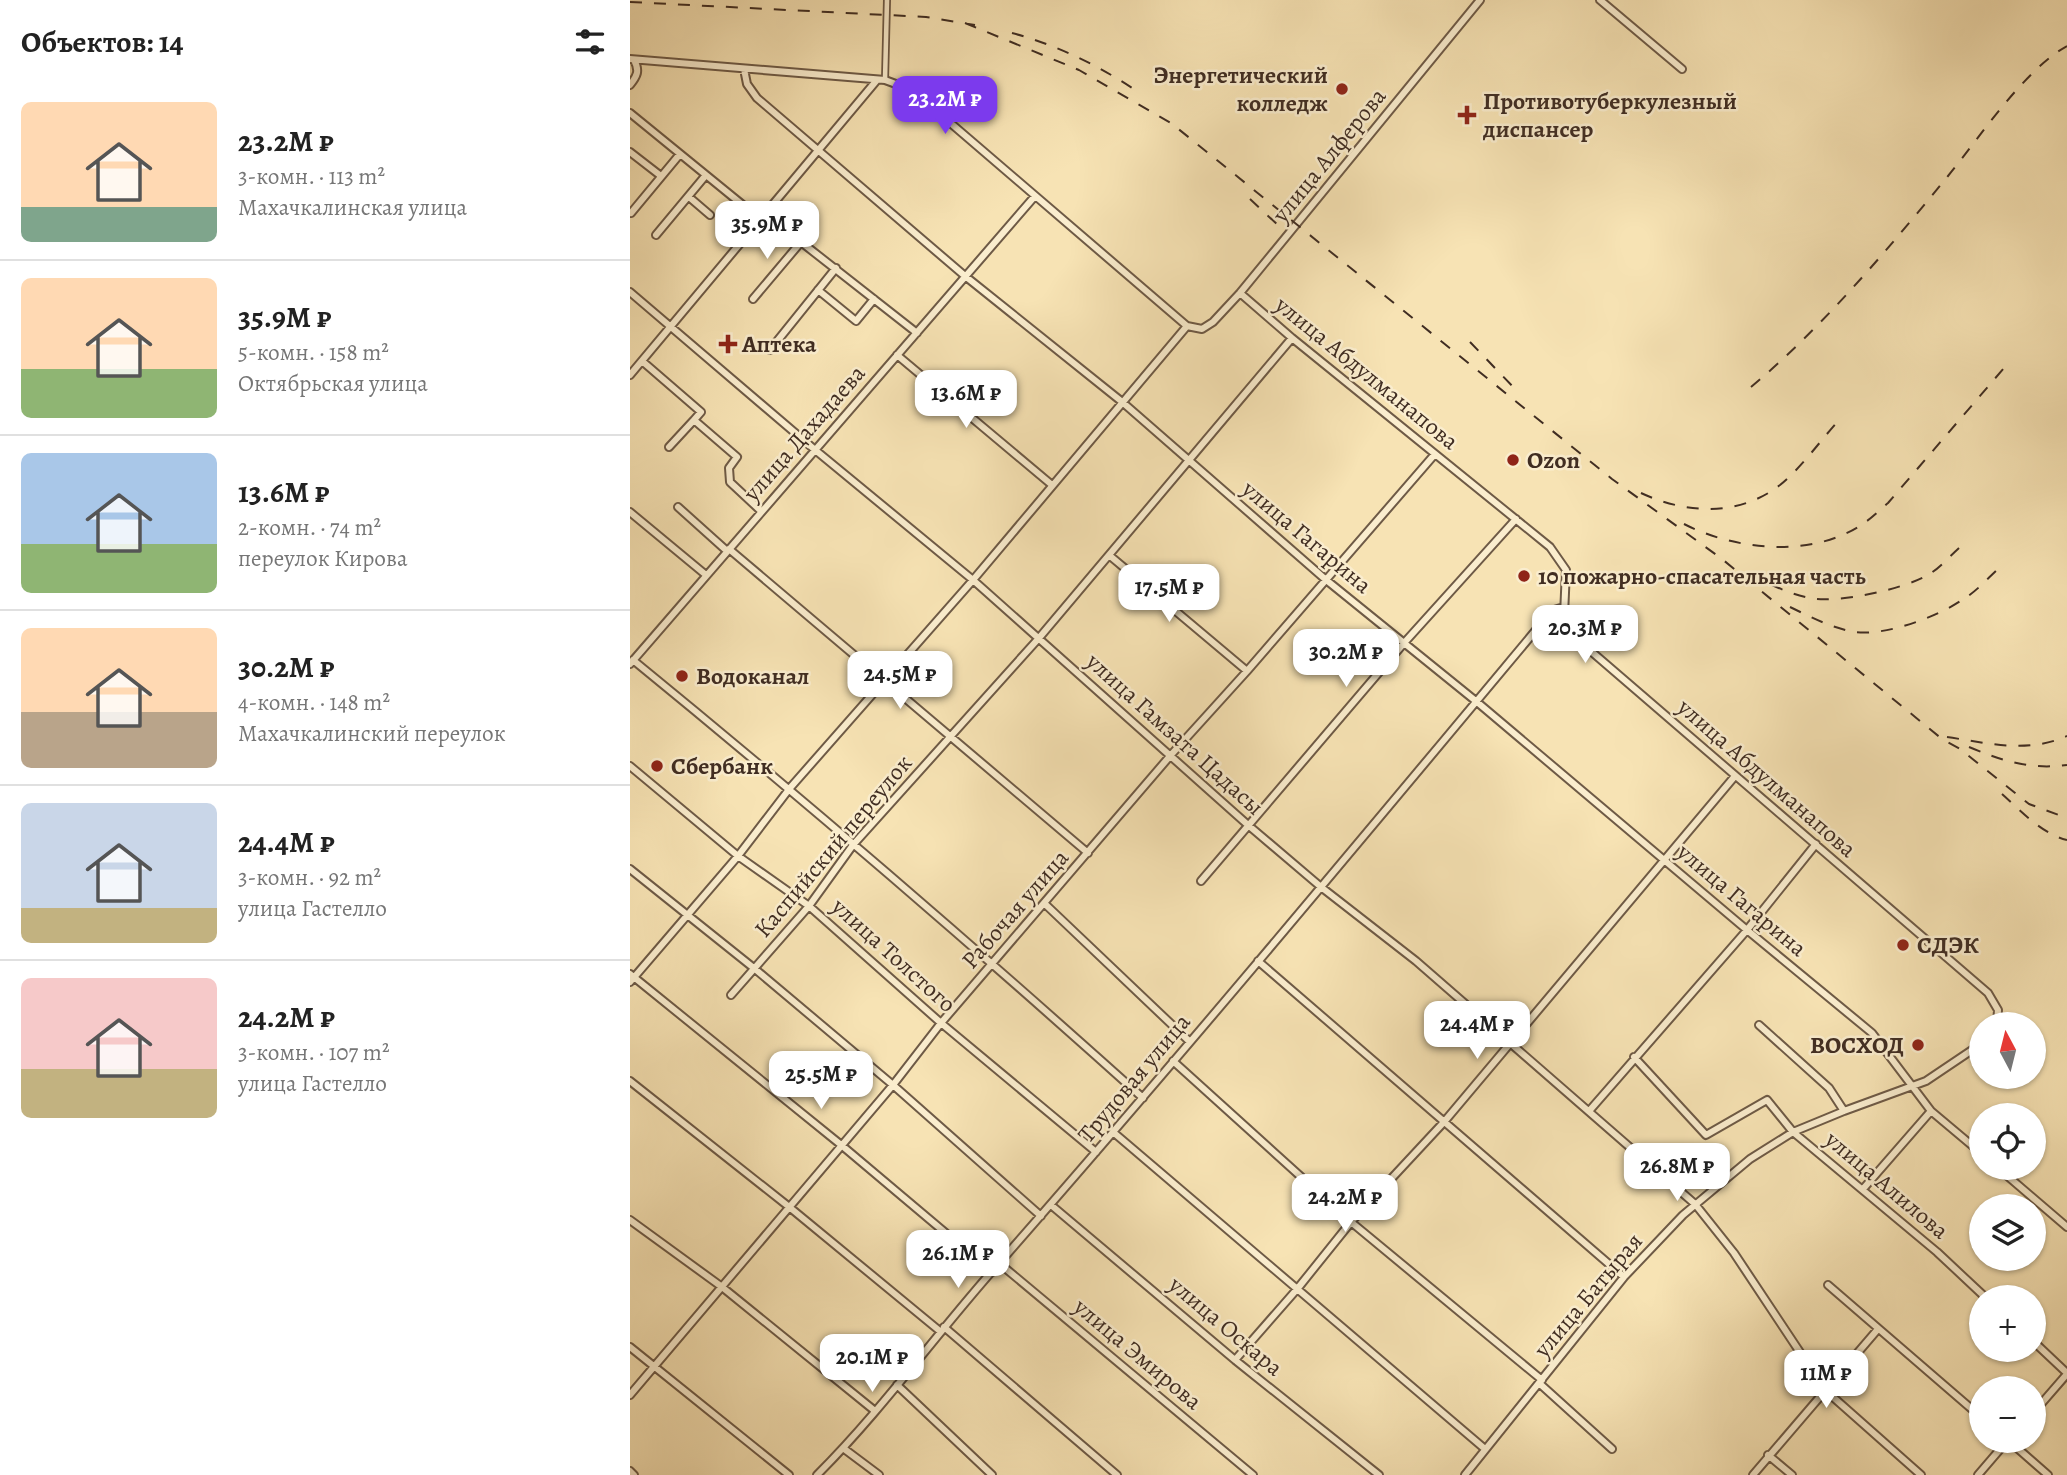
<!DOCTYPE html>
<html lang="ru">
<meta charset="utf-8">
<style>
:root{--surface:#fff;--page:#f2f2f2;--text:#222;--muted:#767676;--line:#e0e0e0;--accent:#7c3aed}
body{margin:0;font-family:Alegreya,serif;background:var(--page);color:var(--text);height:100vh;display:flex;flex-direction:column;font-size:26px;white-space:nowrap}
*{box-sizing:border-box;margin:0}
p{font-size:23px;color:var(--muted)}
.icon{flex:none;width:38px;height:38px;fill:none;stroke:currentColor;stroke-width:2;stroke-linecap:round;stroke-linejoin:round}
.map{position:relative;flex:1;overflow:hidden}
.sheet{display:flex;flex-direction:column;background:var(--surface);width:630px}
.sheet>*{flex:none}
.needle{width:46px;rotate:353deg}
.controls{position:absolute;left:1339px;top:1012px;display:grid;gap:14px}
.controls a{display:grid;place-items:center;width:77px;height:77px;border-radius:50%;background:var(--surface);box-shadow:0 2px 5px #0004;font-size:35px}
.price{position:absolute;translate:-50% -60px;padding:0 16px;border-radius:14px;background:#fff;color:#222;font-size:23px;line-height:46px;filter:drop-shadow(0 2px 4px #0008)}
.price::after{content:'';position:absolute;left:50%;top:42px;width:21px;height:16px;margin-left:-10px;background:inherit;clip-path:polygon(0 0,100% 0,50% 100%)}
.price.selected{background:var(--accent);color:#fff}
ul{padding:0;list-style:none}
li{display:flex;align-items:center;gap:21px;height:175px;padding:0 21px}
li+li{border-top:2px solid var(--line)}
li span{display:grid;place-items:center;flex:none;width:196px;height:140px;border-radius:10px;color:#555}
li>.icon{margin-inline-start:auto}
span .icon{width:84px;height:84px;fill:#fffc;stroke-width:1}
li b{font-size:30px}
h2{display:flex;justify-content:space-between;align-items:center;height:84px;padding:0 21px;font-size:30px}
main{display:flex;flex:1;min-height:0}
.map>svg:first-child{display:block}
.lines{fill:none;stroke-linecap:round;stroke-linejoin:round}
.pedestrian-casing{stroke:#6e5a46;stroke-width:8}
.minor-casing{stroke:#6e5a46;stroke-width:10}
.pedestrian{stroke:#faedce;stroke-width:4.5}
.minor{stroke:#faedce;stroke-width:6}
.rail{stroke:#402d22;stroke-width:2;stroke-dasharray:12 12;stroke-linecap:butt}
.poi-dot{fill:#8f2418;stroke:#faedce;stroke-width:2.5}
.labels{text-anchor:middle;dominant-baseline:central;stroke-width:5;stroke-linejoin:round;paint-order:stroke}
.poi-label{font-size:24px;font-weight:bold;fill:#402d22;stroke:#faedce;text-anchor:start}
.street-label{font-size:24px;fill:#402d22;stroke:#faedce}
</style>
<main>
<section class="sheet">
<h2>Объектов: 14<svg class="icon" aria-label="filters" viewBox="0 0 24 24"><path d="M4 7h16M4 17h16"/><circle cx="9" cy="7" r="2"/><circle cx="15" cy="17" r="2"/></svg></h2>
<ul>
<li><span style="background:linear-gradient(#ffd9b3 75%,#7fa58c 0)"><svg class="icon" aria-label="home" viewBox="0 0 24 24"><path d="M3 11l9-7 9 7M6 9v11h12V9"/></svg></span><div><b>23.2M ₽</b><p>3-комн. · 113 m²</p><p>Махачкалинская улица</p></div></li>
<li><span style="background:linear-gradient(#ffd9b3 65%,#8fb573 0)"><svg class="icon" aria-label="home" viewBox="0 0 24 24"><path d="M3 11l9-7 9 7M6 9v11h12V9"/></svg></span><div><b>35.9M ₽</b><p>5-комн. · 158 m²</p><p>Октябрьская улица</p></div></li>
<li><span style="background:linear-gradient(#a9c7e8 65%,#8fb573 0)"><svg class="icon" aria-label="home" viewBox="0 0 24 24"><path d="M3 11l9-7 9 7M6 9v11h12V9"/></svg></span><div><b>13.6M ₽</b><p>2-комн. · 74 m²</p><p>переулок Кирова</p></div></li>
<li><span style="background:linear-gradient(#ffd9b3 60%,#b9a48a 0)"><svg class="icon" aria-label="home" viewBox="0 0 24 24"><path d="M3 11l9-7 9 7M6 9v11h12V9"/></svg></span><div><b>30.2M ₽</b><p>4-комн. · 148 m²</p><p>Махачкалинский переулок</p></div></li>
<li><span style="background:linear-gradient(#c9d6e8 75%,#c2b280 0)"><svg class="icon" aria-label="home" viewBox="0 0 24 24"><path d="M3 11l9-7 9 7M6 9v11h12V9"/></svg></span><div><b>24.4M ₽</b><p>3-комн. · 92 m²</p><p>улица Гастелло</p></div></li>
<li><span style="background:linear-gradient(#f6c9c9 65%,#c2b280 0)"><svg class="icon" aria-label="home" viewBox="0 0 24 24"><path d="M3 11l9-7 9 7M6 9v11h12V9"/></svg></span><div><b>24.2M ₽</b><p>3-комн. · 107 m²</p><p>улица Гастелло</p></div></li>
</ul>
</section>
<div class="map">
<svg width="1437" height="1475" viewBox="0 0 1437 1475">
<rect width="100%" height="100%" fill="#f7e3b4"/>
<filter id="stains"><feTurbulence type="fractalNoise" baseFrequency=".00286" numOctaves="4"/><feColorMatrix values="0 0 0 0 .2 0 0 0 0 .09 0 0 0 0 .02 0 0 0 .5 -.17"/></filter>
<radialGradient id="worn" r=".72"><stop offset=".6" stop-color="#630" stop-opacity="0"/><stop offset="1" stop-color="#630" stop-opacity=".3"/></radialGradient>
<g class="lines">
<g class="pedestrian-casing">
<path id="pedestrian" d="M255,80L257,0"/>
</g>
<g class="minor-casing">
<path id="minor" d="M970,0L1052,69
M0,59L255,80L282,90L557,326L572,329L583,322L610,293L850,0
M114,69L117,84L127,98L335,276L491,401L695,579L847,702L1117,930L1242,1033L1301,1111L1351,1153
M0,85C7,76 10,71 4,60
M0,113L130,219L171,242L287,333
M0,152L31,176
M59,197L80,215
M1,213L50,154
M26,235L76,175
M188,290L226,321L244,299
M0,292L184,449L343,580L618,825L691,887L786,961L1065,1204L1104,1253L1195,1390L1291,1475
M610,293L662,338L920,547L936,570L934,615L941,634L1358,993L1368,1010L1367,1024
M123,299L171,242
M140,350L206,268
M267,355L422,485
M12,361L71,412L64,420L107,457L99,468L100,482L131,511
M0,375L247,80
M39,447L64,420
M48,507L97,551
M0,512L76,575
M99,549L458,853
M479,555L617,671
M3,660C177,802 346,948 513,1098
M0,664L405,196
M0,766L108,856L179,906L311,1023L466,1152
M0,869L125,969L263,1085L411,1216
M571,881L774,643L886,519
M415,904L559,1041
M628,961L994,1277
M0,974L210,1144L362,1272
M0,982L108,856L160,788L343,580L557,326
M101,995L179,906L223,845L409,638L662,338
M1129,1025L1199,1088L1214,1111
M1004,1057L1076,1135L1137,1100L1163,1132L1307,1252L1355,1297
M543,1061L721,1222L912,1380
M0,1081L158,1206L311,1332
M960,1110L1117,930L1186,844
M483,1132L855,1449
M1367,1167L1437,1227
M1233,1189L1301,1111
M421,1205L605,1360L749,1475
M0,1220L92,1287L245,1411
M369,1263L623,1475
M1198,1285L1351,1417
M314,1327L487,1475
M1404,1342L1437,1373
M0,1347L159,1475
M605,1360L668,1288L721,1222L814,1122L1105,776
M909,1383L982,1449
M267,1385L362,1475
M0,1395L263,1085L311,1023L540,756L617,671L805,454
M1404,1412L1437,1374
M1378,1440L1418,1475
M213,1448L249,1475
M1138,1455L1162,1475
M0,1471L4,1475
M187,1475C251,1411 304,1337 364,1269C552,1055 734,836 916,618L924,610L934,607
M835,1475L994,1277L1053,1215L1120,1159L1163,1132L1214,1111L1296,1081L1351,1044
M1123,1475L1248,1329
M1348,1475L1378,1440"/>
</g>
<use href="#pedestrian" class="pedestrian"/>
<use href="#minor" class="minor"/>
<path class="rail" d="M0,2L296,17L345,25
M335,23L449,70L541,123L982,479L1092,559L1312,739L1330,749L1399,804L1437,818
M382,33C427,45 470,66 508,92
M620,199L651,228
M840,342L888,392
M1121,387C1192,328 1259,248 1318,176C1350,137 1394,70 1437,46
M1011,493C1056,514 1109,517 1150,485C1172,467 1190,441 1209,420
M1054,524C1107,551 1186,559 1237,521C1244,516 1251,509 1258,503L1374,368
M1120,574C1139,584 1159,594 1180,598C1206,604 1273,589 1296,576C1308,570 1319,557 1329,548
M1160,607C1181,617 1201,628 1225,632C1256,636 1307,617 1332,600C1346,592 1357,579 1369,568
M1317,737C1358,743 1397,754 1437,736
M1339,747C1373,761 1400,770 1437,765
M1372,794C1391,811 1412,834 1437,840"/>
</g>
<g class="poi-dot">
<circle cx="712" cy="89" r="7"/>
<path d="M833.5 104.5h7v7h7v7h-7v7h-7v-7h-7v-7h7z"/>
<path d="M94.5 333.5h7v7h7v7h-7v7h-7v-7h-7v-7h7z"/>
<circle cx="883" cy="460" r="7"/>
<circle cx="894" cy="576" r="7"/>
<circle cx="52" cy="676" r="7"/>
<circle cx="27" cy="766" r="7"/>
<circle cx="1273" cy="945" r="7"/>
<circle cx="1288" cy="1045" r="7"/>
</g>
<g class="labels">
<g class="poi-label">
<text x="698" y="75" text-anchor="end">Энергетический<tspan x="698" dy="28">колледж</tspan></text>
<text x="853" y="101">Противотуберкулезный<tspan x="853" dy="28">диспансер</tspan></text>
<text x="112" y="344">Аптека</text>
<text x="897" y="460">Ozon</text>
<text x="908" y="576">10 пожарно-спасательная часть</text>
<text x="66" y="676">Водоканал</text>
<text x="41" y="766">Сбербанк</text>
<text x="1287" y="945">СДЭК</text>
<text x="1274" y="1045" text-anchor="end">ВОСХОД</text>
</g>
<g class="street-label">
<text transform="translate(699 155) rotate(-51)">улица Алферова</text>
<text transform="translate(737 373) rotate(39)">улица Абдулманапова</text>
<text transform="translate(174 433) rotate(-49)">улица Дахадаева</text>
<text transform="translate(677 537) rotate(40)">улица Гагарина</text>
<text transform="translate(545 734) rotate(42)">улица Гамзата Цадасы</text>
<text transform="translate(1137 778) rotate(41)">улица Абдулманапова</text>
<text transform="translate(203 846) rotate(-50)">Каспийский переулок</text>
<text transform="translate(1112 900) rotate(40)">улица Гагарина</text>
<text transform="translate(385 909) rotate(-49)">Рабочая улица</text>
<text transform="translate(264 955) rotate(42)">улица Толстого</text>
<text transform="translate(504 1078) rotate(-50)">Трудовая улица</text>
<text transform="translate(1257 1185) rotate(40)">улица Алилова</text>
<text transform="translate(958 1295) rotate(-50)">улица Батырая</text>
<text transform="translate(596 1326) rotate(40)">улица Оскара</text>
<text transform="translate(508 1354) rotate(40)">улица Эмирова</text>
</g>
</g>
<rect width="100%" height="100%" filter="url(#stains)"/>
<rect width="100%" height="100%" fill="url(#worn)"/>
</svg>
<div class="controls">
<a><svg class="needle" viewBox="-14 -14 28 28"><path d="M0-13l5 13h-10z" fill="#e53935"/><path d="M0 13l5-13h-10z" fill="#767676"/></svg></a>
<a><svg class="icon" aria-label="locate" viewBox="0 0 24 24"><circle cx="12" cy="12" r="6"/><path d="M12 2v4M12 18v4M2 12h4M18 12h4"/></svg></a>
<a><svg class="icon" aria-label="layers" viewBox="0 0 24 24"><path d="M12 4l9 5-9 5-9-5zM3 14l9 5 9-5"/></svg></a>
<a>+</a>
<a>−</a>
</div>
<b class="price selected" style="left:315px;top:136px">23.2M ₽</b>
<b class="price" style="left:137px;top:261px">35.9M ₽</b>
<b class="price" style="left:336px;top:430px">13.6M ₽</b>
<b class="price" style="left:539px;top:624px">17.5M ₽</b>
<b class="price" style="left:955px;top:665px">20.3M ₽</b>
<b class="price" style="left:716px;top:689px">30.2M ₽</b>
<b class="price" style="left:270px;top:711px">24.5M ₽</b>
<b class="price" style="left:847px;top:1061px">24.4M ₽</b>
<b class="price" style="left:191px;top:1111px">25.5M ₽</b>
<b class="price" style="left:1047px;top:1203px">26.8M ₽</b>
<b class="price" style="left:715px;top:1234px">24.2M ₽</b>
<b class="price" style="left:328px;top:1290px">26.1M ₽</b>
<b class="price" style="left:242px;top:1394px">20.1M ₽</b>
<b class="price" style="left:1196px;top:1410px">11M ₽</b>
</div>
</main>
